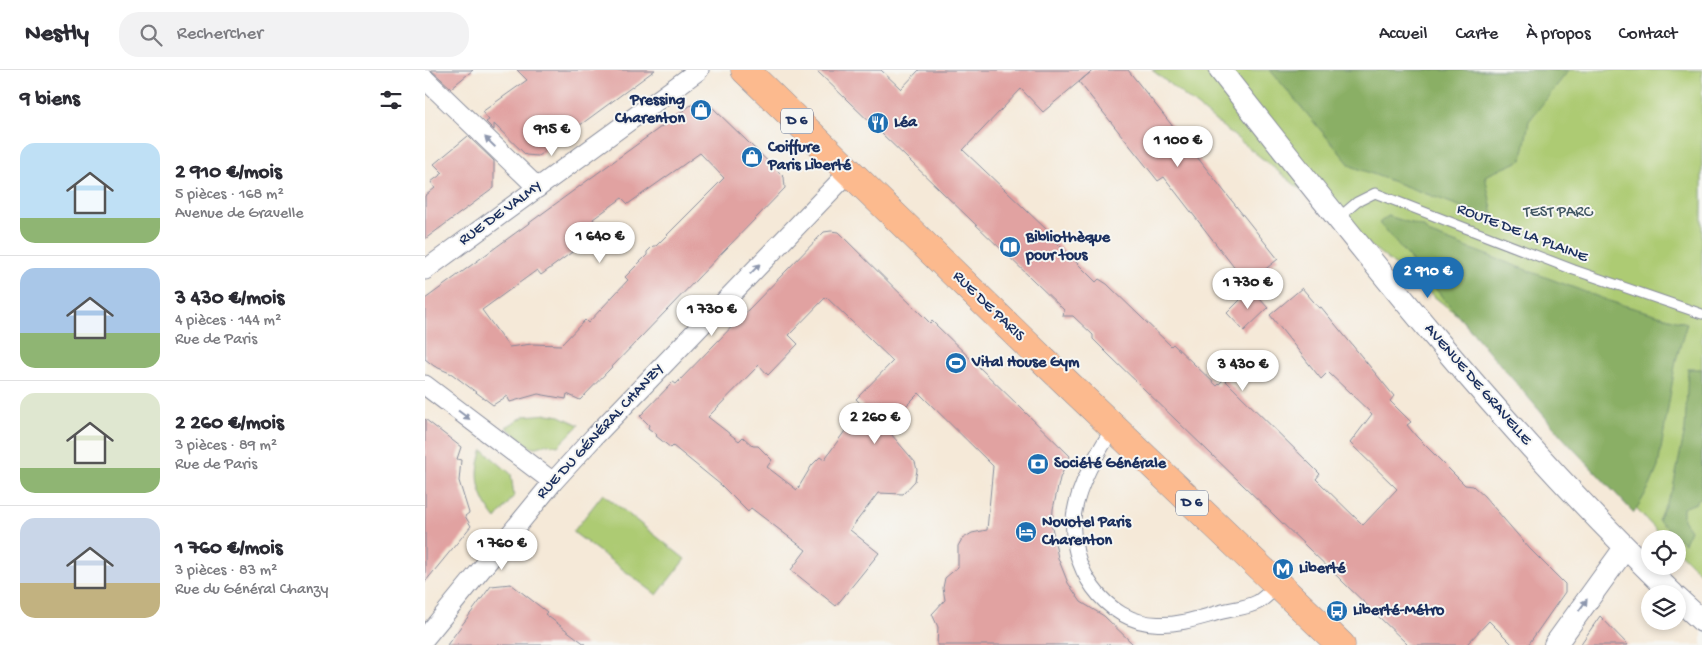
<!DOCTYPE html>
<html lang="fr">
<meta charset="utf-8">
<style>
:root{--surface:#fff;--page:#f2f2f3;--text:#2b2b33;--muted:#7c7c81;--line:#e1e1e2;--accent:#1f6fb2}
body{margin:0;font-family:"Gochi Hand",sans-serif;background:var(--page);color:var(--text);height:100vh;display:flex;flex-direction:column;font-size:19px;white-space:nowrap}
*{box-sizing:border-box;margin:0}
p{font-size:16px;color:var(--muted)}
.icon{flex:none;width:28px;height:28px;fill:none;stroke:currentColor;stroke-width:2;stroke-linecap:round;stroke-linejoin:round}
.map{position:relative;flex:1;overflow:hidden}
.details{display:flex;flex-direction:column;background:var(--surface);width:425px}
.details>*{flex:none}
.tools{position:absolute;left:1216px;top:460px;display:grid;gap:10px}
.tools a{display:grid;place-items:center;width:45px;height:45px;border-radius:50%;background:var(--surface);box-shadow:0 2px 8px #0003;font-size:25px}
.price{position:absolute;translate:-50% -42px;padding:0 11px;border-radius:18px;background:#fff;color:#222;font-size:16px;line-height:32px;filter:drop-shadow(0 1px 2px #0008)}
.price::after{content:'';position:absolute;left:50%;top:30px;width:15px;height:11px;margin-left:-8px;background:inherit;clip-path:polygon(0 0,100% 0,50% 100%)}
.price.active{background:var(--accent);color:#fff}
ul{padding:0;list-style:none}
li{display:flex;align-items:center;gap:15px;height:125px;padding:0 20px}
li+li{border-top:1px solid var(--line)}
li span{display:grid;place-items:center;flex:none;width:140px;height:100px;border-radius:15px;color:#555}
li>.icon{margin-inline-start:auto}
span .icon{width:60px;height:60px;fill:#fffc;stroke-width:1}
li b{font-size:21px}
h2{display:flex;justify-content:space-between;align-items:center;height:60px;padding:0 20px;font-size:21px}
header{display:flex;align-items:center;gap:30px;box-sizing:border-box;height:70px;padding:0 25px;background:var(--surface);border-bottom:1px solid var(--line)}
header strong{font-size:24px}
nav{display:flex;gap:28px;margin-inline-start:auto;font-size:18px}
.search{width:350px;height:45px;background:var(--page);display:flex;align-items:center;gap:12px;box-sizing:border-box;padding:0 18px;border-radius:20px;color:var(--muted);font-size:19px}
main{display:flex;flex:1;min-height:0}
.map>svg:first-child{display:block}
.green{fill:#adcb73;stroke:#647d68}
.forest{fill:#8aaf65;stroke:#526f62}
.building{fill:#e1a2a1;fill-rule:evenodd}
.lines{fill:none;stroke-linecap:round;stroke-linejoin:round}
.service-casing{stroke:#888c9b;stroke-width:11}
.pedestrian-casing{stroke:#888c9b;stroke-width:16}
.minor-casing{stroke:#888c9b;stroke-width:21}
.tertiary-casing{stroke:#888c9b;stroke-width:24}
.primary-casing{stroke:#888c9b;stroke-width:29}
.service{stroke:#fff;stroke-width:9}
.pedestrian{stroke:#fff;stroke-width:14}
.minor{stroke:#fff;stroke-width:19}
.tertiary{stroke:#fff;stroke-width:22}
.primary{stroke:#fcba8e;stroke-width:28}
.oneway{fill:#8d97ae}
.labels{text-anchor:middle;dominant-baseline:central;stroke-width:4;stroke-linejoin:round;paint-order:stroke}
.shield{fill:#f6f6f2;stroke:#5d6b8a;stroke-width:1}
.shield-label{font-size:15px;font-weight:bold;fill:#1b2f5e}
.poi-label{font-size:16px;font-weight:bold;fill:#1b2f5e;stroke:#f6f6f2;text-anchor:start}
.park-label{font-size:16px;fill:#405663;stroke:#f6f6f2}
.street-label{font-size:16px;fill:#1b2f5e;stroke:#f6f6f2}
</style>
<header>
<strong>Nestly</strong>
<div class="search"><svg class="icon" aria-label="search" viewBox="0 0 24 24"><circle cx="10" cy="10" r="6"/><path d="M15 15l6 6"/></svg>Rechercher</div>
<nav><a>Accueil</a><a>Carte</a><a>À propos</a><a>Contact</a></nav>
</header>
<main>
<section class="details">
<h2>9 biens<svg class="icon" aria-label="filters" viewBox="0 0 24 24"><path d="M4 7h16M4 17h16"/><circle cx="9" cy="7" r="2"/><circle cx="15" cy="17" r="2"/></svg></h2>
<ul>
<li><span style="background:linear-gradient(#bfe0f5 75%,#8fb573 0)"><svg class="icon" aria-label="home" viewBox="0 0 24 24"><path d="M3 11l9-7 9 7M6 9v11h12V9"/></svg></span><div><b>2 910 €/mois</b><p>5 pièces · 168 m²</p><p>Avenue de Gravelle</p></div></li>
<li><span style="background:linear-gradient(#a9c7e8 65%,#8fb573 0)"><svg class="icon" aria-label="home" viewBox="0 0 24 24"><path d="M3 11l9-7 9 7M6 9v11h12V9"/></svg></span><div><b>3 430 €/mois</b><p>4 pièces · 144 m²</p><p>Rue de Paris</p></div></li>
<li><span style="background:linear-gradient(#dfe7d0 75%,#8fb573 0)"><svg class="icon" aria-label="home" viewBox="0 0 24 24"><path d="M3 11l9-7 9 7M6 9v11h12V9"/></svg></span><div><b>2 260 €/mois</b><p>3 pièces · 89 m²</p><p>Rue de Paris</p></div></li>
<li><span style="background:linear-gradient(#c9d6e8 65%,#c2b280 0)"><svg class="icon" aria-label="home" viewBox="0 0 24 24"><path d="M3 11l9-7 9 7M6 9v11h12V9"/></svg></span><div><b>1 760 €/mois</b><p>3 pièces · 83 m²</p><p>Rue du Général Chanzy</p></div></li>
</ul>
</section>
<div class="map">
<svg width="1277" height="575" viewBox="0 0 1277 575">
<rect width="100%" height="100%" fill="#f6f6f2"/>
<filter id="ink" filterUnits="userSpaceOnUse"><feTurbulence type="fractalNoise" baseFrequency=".02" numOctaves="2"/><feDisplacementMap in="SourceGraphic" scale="10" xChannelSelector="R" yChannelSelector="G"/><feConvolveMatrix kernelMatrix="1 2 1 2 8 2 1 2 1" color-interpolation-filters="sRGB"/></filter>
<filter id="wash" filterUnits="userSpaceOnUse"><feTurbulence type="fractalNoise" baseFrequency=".0096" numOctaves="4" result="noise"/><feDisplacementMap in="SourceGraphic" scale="20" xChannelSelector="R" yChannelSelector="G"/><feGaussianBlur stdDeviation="1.12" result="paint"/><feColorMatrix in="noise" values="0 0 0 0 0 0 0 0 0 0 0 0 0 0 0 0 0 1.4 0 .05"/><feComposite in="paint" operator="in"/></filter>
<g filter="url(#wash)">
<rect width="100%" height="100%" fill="#f5e9d8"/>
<path class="green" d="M727,0H1277V505L1253,481L1252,469H1240L1135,360L1032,245Z
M123,344L135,346L154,355L133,376L123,374L107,378L81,357L100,346Z
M58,380L86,404L89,426L71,449C54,428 48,406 58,380Z
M178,424L260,489L232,525L148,462Z"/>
<path class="forest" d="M845,0H1144L1104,51L1097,90L1060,106L1069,149L926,96Z
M963,146L999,157L1003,163L1187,232L1262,253L1251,290L1233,397L1225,416L1209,443L1138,368L954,153Z
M1263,299H1277V426L1271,433L1258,438V450L1265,460L1259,473L1233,450L1248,418L1260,360Z"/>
<g id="blocks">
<path class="building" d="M6,0H48L26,18Z
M92,0H230L113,86L101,85L69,54V60L61,52L64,50L57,42L102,10Z
M391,0H456L476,19L494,0H668L618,42L596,19L538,80L622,160L621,162L671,212L674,209L682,214L746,276L748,274L792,316L799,309L895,404L891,409L938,455L972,419L925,373L947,344L903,302L896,309L845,245L877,218L894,238L896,237L969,326L965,331L986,352L982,355L991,366L1040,415L1048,416L1059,426L1105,479L1140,514V522L1103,575H1088L1064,551L1041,575H983L685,286L668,269V265L648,246H638L639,240Z
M668,0H703L853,189L822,214L739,107L733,111L654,12Z
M266,35L287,37L359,107L360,118L155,330L142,324L141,329L113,324L85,332L82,326L68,335L27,304L9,296L0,289V229ZM275,83L299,108L231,176H228L222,182V185L200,207L203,210L163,253L160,250L136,275L107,274L84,277L57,240L112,200L116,205L158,174L170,164L172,157L168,149L197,128L203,134Z
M43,66L69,91V118L0,169V126L10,118L6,112L18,103L9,94Z
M406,161L413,162L505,253L507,251L645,386L635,408L628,439L627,457L633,488L643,513L656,532L679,546L709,575H512L513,557L507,544L520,530L518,518L520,508L533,497V476L537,469L547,463L562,460L568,396L494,323L460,357L490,392L492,400L490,411L478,424L453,423L425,460L454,483L411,536L366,500L381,480L326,438L323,442L296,415L248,376L246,378L231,366L232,365L223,358L224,355L215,346L248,312L251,314L399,162ZM401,227L468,291L431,329L438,336L399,390L395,387L387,395L372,420L342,397L347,390L333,376H328L318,367L314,371L283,347L334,295L343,305L373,274L364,265Z
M826,219L843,238L819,261L802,243Z
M0,349L36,377L32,389L36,390L34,411L44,443L40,446L46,456L0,512Z
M86,514L122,542L120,544L161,575H22L66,516Z
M1175,546L1203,575H1155Z"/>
</g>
</g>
<g filter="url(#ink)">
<use href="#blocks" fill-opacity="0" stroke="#888c9b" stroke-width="1"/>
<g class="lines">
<g class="service-casing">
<path id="service" d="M912,149L932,132L950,123L1149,200L1277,244"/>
</g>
<g class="pedestrian-casing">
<path id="pedestrian" d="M688,358C672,384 654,413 649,444C642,495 679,553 733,554C752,555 771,549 789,544C803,539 820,539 833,532C840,528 847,520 853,515"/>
</g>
<g class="minor-casing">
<path id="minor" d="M0,9L113,118
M0,200L274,0
M0,315L128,412
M0,568L128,412L169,367L425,101"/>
</g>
<g class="tertiary-casing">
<path id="tertiary" d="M795,0C938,182 1081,364 1248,524
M1252,528L1277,551
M1130,575L1200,478"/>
</g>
<g class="primary-casing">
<path id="primary" d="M320,0L619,291L916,575"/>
</g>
<use href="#service" class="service"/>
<use href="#pedestrian" class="pedestrian"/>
<use href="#minor" class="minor"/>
<use href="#tertiary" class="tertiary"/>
<use href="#primary" class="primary"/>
</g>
<defs><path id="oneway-solid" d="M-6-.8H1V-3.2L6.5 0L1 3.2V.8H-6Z" transform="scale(1.25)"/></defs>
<g class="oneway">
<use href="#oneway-solid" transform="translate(65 72) rotate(-136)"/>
<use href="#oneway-solid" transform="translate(330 199) rotate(-46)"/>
<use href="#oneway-solid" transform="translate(39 345) rotate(37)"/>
<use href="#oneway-solid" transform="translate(1158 535) rotate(-55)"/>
</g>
</g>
<defs>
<g id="shop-disc" transform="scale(1.125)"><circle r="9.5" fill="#1f6fb2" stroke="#f6f6f2"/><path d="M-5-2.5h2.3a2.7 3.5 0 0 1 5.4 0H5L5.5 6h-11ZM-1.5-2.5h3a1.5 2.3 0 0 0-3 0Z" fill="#fff"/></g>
<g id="restaurant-disc" transform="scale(1.125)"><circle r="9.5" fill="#1f6fb2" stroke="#f6f6f2"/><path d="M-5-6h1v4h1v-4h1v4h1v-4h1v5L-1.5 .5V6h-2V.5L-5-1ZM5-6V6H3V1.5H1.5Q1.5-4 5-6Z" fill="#fff"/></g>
<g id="library-disc" transform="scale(1.125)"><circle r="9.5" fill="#1f6fb2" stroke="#f6f6f2"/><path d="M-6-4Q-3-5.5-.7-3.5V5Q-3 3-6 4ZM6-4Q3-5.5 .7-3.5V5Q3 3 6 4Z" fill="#fff"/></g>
<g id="stadium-disc" transform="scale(1.125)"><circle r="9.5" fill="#1f6fb2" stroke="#f6f6f2"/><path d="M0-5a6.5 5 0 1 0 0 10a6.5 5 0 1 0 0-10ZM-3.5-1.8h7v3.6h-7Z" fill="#fff"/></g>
<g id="bank-disc" transform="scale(1.125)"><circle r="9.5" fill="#1f6fb2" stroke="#f6f6f2"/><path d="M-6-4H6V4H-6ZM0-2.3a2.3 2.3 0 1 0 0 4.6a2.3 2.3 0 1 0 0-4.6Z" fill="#fff"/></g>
<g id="hotel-disc" transform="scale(1.125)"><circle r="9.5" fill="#1f6fb2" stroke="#f6f6f2"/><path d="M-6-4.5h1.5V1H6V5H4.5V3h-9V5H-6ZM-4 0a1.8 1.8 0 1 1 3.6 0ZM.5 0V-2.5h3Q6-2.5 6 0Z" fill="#fff"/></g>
<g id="metro-disc" transform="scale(1.125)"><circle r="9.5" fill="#1f6fb2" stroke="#f6f6f2"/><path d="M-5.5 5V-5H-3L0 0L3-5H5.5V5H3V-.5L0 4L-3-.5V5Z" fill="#fff"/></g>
<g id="bus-disc" transform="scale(1.125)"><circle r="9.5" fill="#1f6fb2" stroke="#f6f6f2"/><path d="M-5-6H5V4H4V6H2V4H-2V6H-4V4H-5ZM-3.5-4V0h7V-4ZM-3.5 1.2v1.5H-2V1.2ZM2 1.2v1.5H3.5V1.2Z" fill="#fff"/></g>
</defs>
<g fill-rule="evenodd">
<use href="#shop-disc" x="276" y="40"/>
<use href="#restaurant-disc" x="453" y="53"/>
<use href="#shop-disc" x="327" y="87"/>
<use href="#library-disc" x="585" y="177"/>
<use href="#stadium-disc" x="531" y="293"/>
<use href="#bank-disc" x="613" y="394"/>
<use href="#hotel-disc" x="601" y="462"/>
<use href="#metro-disc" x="858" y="499"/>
<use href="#bus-disc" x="912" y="541"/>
</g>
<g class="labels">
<g class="shield">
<rect x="356" y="38.5" width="32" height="25" rx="4"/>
<rect x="751" y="420.5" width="32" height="25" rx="4"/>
</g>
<g class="shield-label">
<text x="372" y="51">D 6</text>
<text x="767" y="433">D 6</text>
</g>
<g class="poi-label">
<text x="260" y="31" text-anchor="end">Pressing<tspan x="260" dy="18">Charenton</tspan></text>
<text x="469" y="53">Léa</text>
<text x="343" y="78">Coiffure<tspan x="343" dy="18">Paris Liberté</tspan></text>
<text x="601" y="168">Bibliothèque<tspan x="601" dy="18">pour tous</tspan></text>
<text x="547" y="293">Vital House Gym</text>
<text x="629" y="394">Société Générale</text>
<text x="617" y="453">Novotel Paris<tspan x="617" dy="18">Charenton</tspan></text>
<text x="874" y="499">Liberté</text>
<text x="928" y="541">Liberté-Métro</text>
</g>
<g class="park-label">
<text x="1133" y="143">TEST PARC</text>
</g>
<g class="street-label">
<text transform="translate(76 144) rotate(-36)">RUE DE VALMY</text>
<text transform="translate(1097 164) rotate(21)">ROUTE DE LA PLAINE</text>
<text transform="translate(563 237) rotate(44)">RUE DE PARIS</text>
<text transform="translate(1052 315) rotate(49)">AVENUE DE GRAVELLE</text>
<text transform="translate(176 362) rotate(-47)">RUE DU GÉNÉRAL CHANZY</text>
</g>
</g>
</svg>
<div class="tools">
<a><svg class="icon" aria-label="locate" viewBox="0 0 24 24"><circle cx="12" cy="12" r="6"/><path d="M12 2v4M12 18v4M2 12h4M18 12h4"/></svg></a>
<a><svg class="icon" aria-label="layers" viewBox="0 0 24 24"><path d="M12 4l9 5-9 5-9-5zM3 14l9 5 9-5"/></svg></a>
</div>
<b class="price" style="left:127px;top:87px">915 €</b>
<b class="price" style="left:753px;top:98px">1 100 €</b>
<b class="price" style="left:175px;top:194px">1 640 €</b>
<b class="price active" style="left:1003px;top:229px">2 910 €</b>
<b class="price" style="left:823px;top:240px">1 730 €</b>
<b class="price" style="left:287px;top:267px">1 730 €</b>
<b class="price" style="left:818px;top:322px">3 430 €</b>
<b class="price" style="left:450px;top:375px">2 260 €</b>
<b class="price" style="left:77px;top:501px">1 760 €</b>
</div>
</main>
